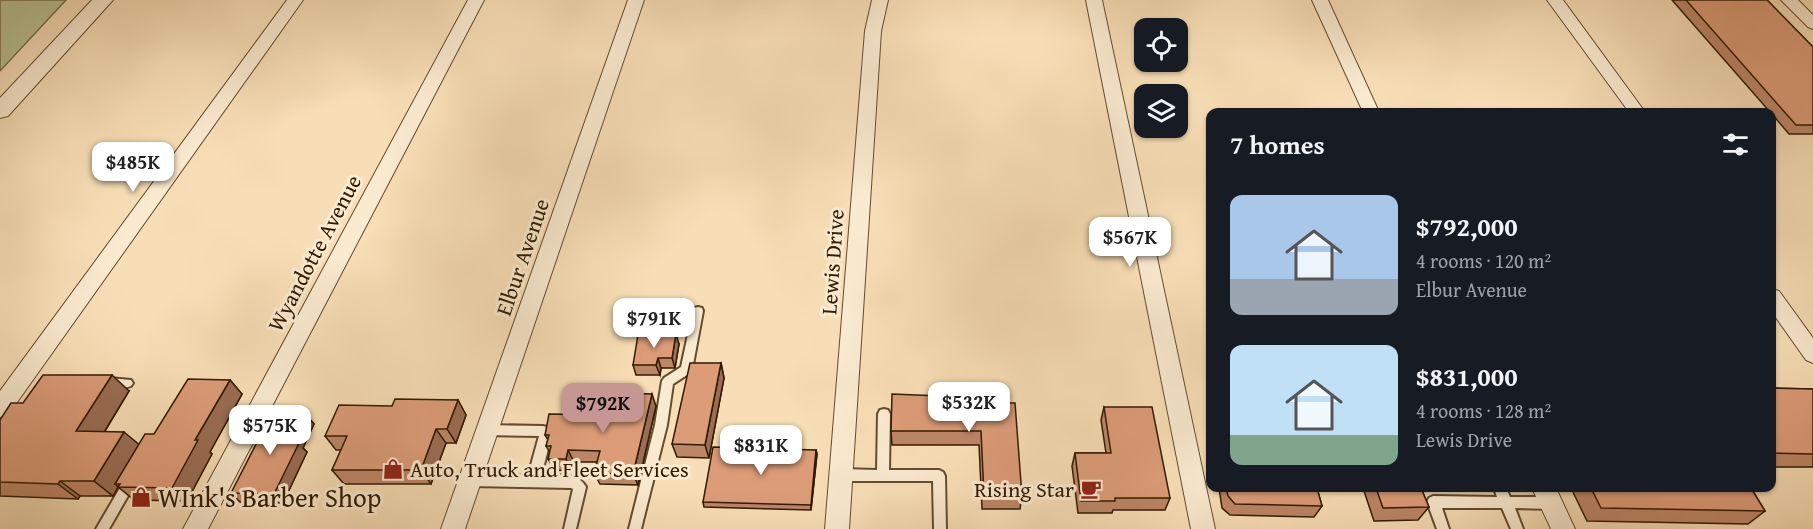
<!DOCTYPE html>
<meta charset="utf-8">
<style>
:root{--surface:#171b24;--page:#20242c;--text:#f1f3f6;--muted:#9ea1a6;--accent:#c59692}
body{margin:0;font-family:"Gentium Book Plus",serif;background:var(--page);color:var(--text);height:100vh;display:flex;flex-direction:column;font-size:22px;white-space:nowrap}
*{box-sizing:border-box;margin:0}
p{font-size:20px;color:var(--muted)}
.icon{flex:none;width:33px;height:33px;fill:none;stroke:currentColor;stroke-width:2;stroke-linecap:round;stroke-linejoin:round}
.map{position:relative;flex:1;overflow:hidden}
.drawer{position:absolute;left:1206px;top:108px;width:570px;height:384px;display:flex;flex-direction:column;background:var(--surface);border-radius:12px;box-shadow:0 2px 4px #0004}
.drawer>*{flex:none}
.controls{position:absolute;left:1134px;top:18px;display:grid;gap:12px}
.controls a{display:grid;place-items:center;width:54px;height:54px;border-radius:12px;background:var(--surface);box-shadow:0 2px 4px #0004;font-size:30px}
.price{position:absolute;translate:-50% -51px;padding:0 14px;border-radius:12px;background:#fff;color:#222;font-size:20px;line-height:39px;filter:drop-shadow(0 2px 3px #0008)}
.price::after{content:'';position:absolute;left:50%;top:36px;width:18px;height:14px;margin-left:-9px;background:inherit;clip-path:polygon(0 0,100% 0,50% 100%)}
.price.active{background:var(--accent);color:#111}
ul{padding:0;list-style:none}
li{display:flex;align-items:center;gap:18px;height:150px;padding:0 24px}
li span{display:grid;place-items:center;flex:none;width:168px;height:120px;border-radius:12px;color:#555}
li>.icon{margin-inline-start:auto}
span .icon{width:72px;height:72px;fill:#fffc;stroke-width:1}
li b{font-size:26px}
h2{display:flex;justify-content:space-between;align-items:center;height:72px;padding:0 24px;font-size:26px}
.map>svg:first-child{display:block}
.green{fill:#b9c291;stroke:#756e49;stroke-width:1.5}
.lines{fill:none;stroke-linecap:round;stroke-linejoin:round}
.service-casing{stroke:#634c2e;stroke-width:4}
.minor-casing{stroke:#634c2e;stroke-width:2}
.tertiary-casing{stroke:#634c2e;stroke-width:2}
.service{fill:#faead0;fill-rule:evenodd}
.minor{fill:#faead0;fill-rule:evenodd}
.tertiary{fill:#faead0;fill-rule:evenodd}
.wall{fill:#bd8667;stroke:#311b01;stroke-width:1.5}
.shaded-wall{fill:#9a6d54;stroke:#311b01;stroke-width:1.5}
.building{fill:#dc9c78;stroke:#311b01;stroke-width:1.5}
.labels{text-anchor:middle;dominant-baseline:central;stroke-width:6;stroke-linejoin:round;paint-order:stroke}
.street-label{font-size:22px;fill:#311b01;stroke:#faead0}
.poi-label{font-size:22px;fill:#311b01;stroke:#faead0;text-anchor:start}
.near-poi-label{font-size:27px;fill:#311b01;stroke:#faead0;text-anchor:start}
</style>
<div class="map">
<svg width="1813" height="529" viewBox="0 0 1813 529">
<rect width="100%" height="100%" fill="#f8deb6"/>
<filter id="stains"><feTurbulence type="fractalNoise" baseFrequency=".00333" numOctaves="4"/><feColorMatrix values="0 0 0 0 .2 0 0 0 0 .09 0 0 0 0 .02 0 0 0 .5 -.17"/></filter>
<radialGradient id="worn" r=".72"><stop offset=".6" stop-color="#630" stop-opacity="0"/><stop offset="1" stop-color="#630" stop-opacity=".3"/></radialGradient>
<path class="green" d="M0,0H66L0,71Z"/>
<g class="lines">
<g class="service-casing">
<path id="service" d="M698,307L702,308L703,311L692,370L690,373L673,384L667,425L641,529H629L655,425L662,381L664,378L681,367L693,311L694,308Z
M109,378L131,380L133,383L131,386C124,389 112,389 105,386L103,383L105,380Z
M884,409L888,410L890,414L889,470H939L943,472L945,476L946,529H934L933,481H841L837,479L835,475L837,471L841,469L877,470L878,414L880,410Z
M487,425L543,426L547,427L552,434L541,476C556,476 578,471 586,487L576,529H564L573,489L571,488L470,486L466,484L464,480L466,476L470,474L528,476L539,436L487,435L483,434L481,430L483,426Z
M131,474L135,476L137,480L109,529H96L127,476Z
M1494,488H1506L1510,497H1551L1555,499L1557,503L1555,507L1551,509L1515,508L1523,529H1511L1502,508H1442L1449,529H1437L1427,502L1429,498L1433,496L1497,497Z"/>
</g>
<g class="minor-casing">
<path id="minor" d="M287,0H303L8,415L0,417V391Z
M468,0H484L208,529H183Z
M628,0H644L465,529H441Z
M872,0H888L881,31L849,529H825L865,31Z
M1086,0H1102L1215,529H1191Z
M1312,0H1328L1379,112H1363Z
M1547,0H1563L1645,112H1629Z
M1781,0H1798L1813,15V29L1808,27Z
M1772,289L1779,291L1813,338V363L1806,360L1772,312Z
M1532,488H1556L1575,529H1551Z"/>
</g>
<g class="tertiary-casing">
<path id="tertiary" d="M92,0H113L8,116L0,118V98Z"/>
</g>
<use href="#service" class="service"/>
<use href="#minor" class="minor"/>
<use href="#tertiary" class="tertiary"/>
</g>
<path class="wall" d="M1672,0H1767L1813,47V134H1789L1772,114V112H1770Z
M679,344L675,368H661L660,375H636L633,365Z
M721,363L724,378L709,458L677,457L672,444Z
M230,380L242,394L210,452L212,454L187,501L134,500L118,487L113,496H80L78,499L0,496V420L129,391L105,431L138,445Z
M1772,388L1813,389V467H1772Z
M458,400L466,415L456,443H446L431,484H344L332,470L341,450H336L325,436L392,406Z
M964,403L1022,496L1020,509H982L979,445H892L891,431Z
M656,406L638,485L600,484L594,473L597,462H574L571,471L554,470L548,459L550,453L546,446L548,440L545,435L610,415Z
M1104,407L1170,498L1165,510H1113L1112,513H1078L1072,466L1075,453H1106L1101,420Z
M306,415L314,424L303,448L307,452L283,503L240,502L231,493Z
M816,450L817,454L811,510L704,507L703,502Z
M1219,488H1317L1322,506L1314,517L1230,515L1222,508Z
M1363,488H1421L1429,507L1418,520L1374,521Z
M1571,488H1751L1765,511L1748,524L1587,521Z"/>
<path class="shaded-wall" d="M676,334L679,344L675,368L672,358Z
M658,358L661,368L660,375L656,365Z
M721,363L724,378L709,458L705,445Z
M112,375L129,391L95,447L76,431Z
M230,380L242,394L210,452L212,454L187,501L172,488L195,440Z
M652,394L656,406L638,485L633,474Z
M458,400L466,415L456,443L447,429Z
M306,415L314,424L303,448L307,452L283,503L274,494L293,443Z
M436,429L446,443L431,484L421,470Z
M124,432L142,447L115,484L118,487L113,496L94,481Z
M568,450L574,462L571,471L566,459Z
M816,450L817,454L811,510V505Z
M60,481L80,496L78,499L58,484Z"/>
<path class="building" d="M1686,0H1767L1813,47V125H1796Z
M676,334L672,358H658L656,365H633L638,335Z
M690,363H721L705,445L672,444Z
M43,375H112L76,431L124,432L94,481H60L58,484L0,482V420L11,403H23Z
M188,379L230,380L195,440H198L172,488L118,487L120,484H115L145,434H154Z
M1772,388L1813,389V454L1772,453Z
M616,393L652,394L633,474L594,473L600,451L568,450L566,459H548L551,446H546L549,435H545L549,414L610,415Z
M892,394L964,397V403H1015L1022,496H984L981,431H891Z
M395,399L458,400L447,429H436L421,470H332L347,436H325L339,405L392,406Z
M1104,407H1152L1170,498H1115V501H1081L1075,453H1111Z
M271,415H306L293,443H299L274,494L231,493Z
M713,447L816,450L811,505L703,502Z
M1226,488H1317L1322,506L1235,504L1228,496Z
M1376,488H1421L1429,507L1383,508Z
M1591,488H1751L1765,511L1601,508Z"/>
<defs>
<g id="shop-bare" transform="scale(1.62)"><path d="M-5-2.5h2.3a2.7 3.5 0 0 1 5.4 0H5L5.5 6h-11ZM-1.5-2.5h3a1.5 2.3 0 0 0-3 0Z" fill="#8f2418" stroke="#faead0" stroke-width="2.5" paint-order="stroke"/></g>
<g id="cafe-bare" transform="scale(1.62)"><path d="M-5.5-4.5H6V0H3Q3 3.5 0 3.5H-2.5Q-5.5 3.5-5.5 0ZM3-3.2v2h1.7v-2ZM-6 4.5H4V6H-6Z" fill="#8f2418" stroke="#faead0" stroke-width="2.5" paint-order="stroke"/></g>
</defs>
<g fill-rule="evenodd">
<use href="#shop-bare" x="393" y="469"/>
<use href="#cafe-bare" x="1091" y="489"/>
<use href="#shop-bare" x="141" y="497"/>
</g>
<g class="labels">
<g class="street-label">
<text transform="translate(314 253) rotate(-62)">Wyandotte Avenue</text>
<text transform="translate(522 257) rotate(-71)">Elbur Avenue</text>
<text transform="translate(832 262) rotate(-86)">Lewis Drive</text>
</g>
<g class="poi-label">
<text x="410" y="469">Auto, Truck and Fleet Services</text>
<text x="1074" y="489" text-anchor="end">Rising Star</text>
</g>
<g class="near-poi-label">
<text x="158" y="497">WInk's Barber Shop</text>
</g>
</g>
<rect width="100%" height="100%" filter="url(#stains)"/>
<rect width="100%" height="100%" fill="url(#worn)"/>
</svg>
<div class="controls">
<a><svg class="icon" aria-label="locate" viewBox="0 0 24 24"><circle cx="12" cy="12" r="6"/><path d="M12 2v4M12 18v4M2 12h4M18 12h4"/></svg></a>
<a><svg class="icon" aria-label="layers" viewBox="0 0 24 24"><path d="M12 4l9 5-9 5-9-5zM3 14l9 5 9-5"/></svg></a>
</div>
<b class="price" style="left:133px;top:193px">$485K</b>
<b class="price" style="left:1130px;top:268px">$567K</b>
<b class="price" style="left:654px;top:349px">$791K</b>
<b class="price" style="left:969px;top:433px">$532K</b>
<b class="price active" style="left:603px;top:434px">$792K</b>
<b class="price" style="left:270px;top:456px">$575K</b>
<b class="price" style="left:761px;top:476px">$831K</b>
<section class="drawer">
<h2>7 homes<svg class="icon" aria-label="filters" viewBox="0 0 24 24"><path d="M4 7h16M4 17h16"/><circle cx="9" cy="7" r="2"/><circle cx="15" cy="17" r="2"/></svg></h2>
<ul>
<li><span style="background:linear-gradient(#a9c7e8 70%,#9aa5b1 0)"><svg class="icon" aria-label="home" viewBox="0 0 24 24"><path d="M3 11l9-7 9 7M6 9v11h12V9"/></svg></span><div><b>$792,000</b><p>4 rooms · 120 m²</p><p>Elbur Avenue</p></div></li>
<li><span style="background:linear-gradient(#bfe0f5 75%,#7fa58c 0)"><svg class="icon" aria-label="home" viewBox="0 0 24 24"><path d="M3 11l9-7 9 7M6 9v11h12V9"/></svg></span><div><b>$831,000</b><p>4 rooms · 128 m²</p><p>Lewis Drive</p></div></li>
</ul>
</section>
</div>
